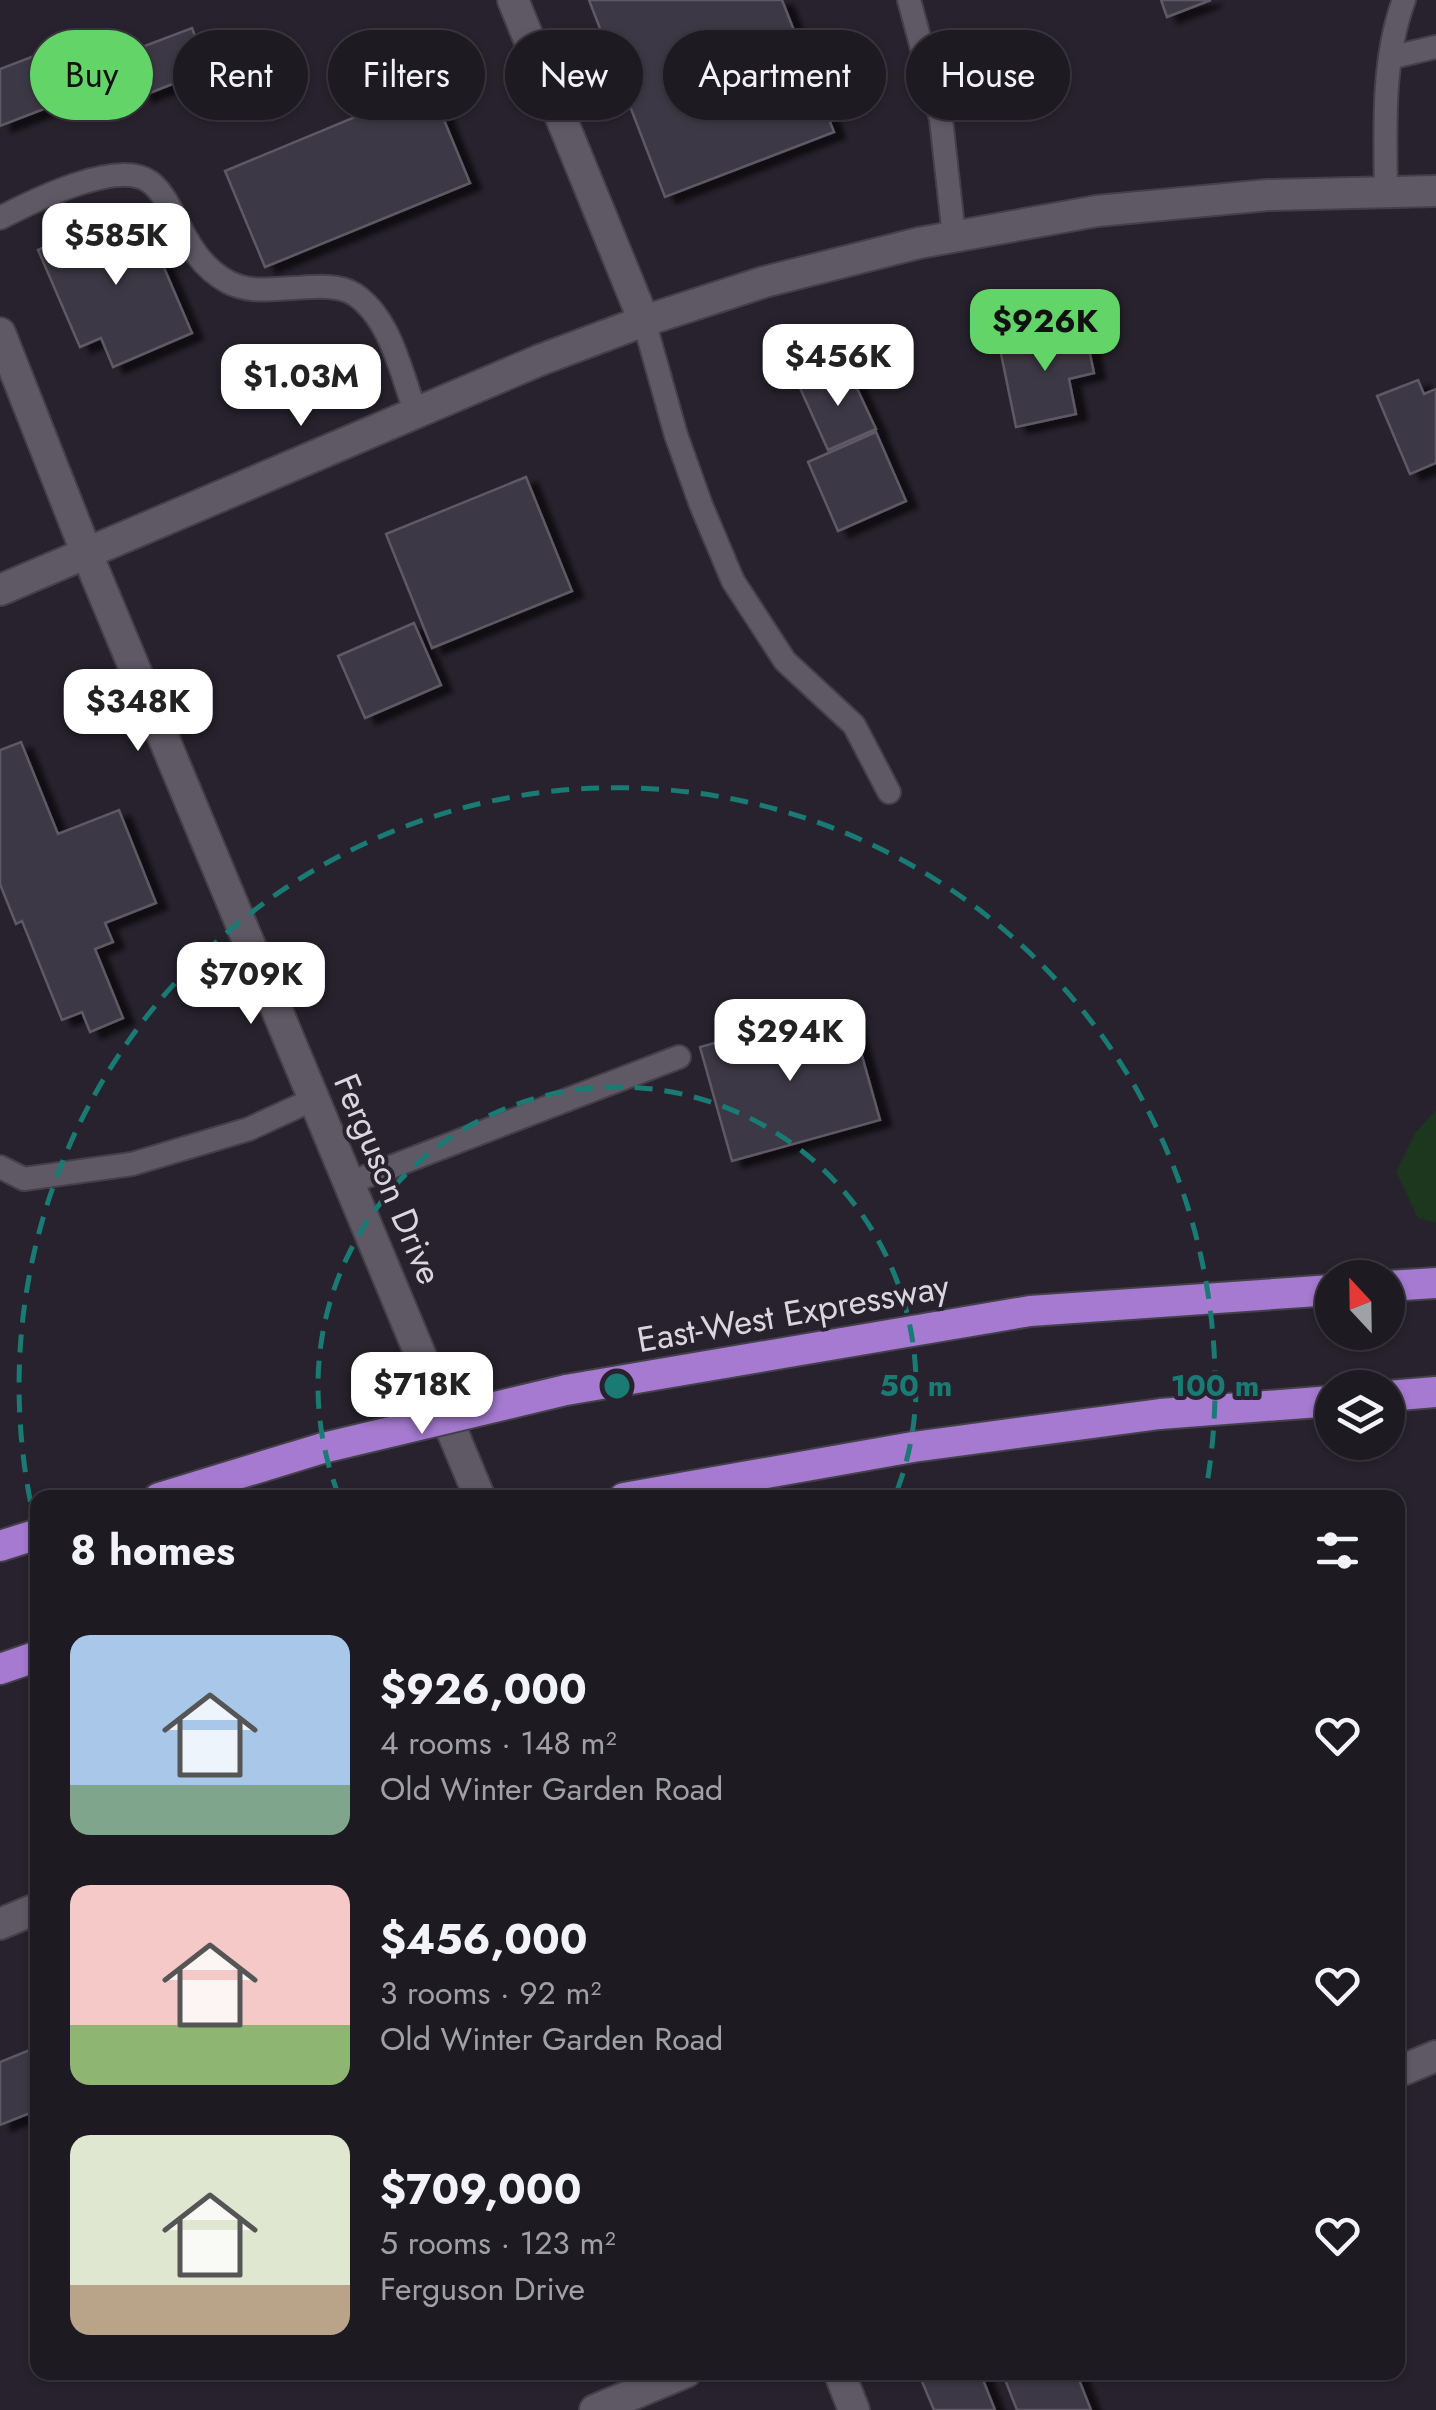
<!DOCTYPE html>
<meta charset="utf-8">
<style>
:root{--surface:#1d1a22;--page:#2a272f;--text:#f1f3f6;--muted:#a0a1a5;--line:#3b3840;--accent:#63d468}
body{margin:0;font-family:Jost,sans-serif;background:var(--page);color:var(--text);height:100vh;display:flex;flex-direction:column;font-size:38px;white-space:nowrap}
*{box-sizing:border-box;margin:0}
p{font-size:32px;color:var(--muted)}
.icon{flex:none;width:55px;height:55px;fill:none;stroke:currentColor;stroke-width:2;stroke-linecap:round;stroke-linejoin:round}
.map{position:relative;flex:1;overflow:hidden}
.details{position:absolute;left:30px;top:1490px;width:1375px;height:890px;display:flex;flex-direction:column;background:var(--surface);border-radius:20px;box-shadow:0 2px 8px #0004,0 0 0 2px var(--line)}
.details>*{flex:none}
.hud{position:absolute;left:30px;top:30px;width:1378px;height:90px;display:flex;gap:20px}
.needle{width:65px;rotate:338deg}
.buttons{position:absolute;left:1315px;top:1260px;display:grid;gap:20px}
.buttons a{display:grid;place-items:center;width:90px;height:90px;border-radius:50%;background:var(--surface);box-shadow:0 2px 8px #0004,0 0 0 2px var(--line);font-size:50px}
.price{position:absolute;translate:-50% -85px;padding:0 22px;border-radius:20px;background:#fff;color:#222;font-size:32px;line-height:65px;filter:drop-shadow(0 2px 5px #0008)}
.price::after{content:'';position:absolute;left:50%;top:60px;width:30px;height:22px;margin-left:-15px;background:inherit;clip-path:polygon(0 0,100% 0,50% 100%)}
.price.on{background:var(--accent);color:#111}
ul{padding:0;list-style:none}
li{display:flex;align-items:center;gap:30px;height:250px;padding:0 40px}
li span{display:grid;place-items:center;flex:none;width:280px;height:200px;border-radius:20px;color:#555}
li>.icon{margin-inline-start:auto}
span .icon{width:120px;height:120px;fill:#fffc;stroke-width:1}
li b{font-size:42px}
h2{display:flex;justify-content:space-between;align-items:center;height:120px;padding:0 40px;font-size:42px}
.pill{padding:0 35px;border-radius:45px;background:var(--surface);box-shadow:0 2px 8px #0004,0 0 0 2px var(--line);font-size:35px;line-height:90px}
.pill.on{background:var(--accent);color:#111}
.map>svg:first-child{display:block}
.green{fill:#1c371d}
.building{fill:#3d3844;stroke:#5e5965;stroke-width:2.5;filter:url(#shadow)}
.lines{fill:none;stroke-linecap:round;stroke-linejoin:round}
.service-casing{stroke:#444049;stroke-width:26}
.minor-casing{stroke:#444049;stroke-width:34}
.tertiary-casing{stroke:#444049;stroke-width:34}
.secondary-casing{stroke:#444049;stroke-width:34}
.motorway-casing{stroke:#444049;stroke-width:34}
.service{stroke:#5f5966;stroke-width:22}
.minor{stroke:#5f5966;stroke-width:30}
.tertiary{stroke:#5f5966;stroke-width:30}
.secondary{stroke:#5f5966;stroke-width:30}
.motorway{stroke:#a57ad0;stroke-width:30}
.motorway-bridge-casing{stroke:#444049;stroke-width:34;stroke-linecap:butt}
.motorway-bridge{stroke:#a57ad0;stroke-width:30}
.ring{fill:none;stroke:#197b74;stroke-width:5;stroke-dasharray:18 12}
.labels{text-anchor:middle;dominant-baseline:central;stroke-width:8;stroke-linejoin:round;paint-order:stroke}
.street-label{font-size:35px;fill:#d9d6dd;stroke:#27222d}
.centre{fill:#197b74;stroke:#27222d;stroke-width:5}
.ring-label{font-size:30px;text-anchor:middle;font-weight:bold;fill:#197b74;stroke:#27222d;stroke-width:8;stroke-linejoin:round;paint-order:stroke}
</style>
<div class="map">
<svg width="1436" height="2410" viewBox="0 0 1436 2410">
<defs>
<filter id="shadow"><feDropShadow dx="11" dy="6" stdDeviation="2.5" flood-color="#0009"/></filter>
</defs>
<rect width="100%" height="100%" fill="#27222d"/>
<path class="green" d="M1436,1110V1223L1418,1218L1396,1172L1415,1133Z"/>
<path class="building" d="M589,0H782L834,132L665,197Z
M1161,0H1211L1167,17Z
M192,28L208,70L142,96L126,53Z
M60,46L80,95L0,126V69Z
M430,86L470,183L265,267L225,171Z
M138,207L192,333L113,367L101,338L80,347L38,250Z
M1084,325L1094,373L1069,379L1076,414L1016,427L999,344Z
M847,367L876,429L828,450L800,388Z
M1418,380L1424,394L1436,389V463L1410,474L1377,396Z
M876,432L906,501L838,531L808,462Z
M526,477L572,591L432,648L386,534Z
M414,623L441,685L365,718L338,656Z
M21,742L58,834L119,810L156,903L105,923L113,942L95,949L123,1018L90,1032L82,1012L62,1020L22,921L16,924L0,884V750Z
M848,1006L880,1120L732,1161L700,1047Z
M37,2047L38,2110L0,2125V2062Z
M918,2372H980L995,2410H934Z
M1002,2372H1076L1091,2410H1017Z"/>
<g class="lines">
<g class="service-casing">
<path id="service" d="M909,0L941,119L954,236
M1393,57L1436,47
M1386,192C1385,129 1382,59 1404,0
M0,218C31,202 118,158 150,182C162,191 169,206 176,219C189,245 202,268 228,282C250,293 269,289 294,288C312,287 338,284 354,294C391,318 401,374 416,413
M644,321L676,435L701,505L733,581L785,661L854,725L889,792
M0,1167L24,1179L132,1164L249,1129L314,1099
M349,1183L679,1057"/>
</g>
<g class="minor-casing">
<path id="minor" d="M513,0L644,321
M1398,2072L1436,2056
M595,2410L686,2372"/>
</g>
<g class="tertiary-casing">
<path id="tertiary" d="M0,333L87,554L480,1498
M0,1924L38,1908
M839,2372L854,2410"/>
</g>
<g class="secondary-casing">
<path id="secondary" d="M0,590L540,360L644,321L764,282L919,243L1097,211L1268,195L1436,191"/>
</g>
<g class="motorway-casing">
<path id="motorway" d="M1388,1286L1436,1283
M566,1390L1030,1311L1332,1290
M1388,1396L1436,1392
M159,1498L323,1448
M624,1498L913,1447L1160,1414L1332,1401
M0,1546L38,1534
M0,1669L38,1656"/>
</g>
<use href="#service" class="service"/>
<use href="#minor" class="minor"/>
<use href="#tertiary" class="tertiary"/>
<use href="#secondary" class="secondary"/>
<use href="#motorway" class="motorway"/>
<g class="motorway-bridge-casing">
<path id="motorway-bridge" d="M323,1448L566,1390"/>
</g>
<use href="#motorway-bridge" class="motorway-bridge"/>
</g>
<g class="ring">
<path d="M339 1496A299 299 0 1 1 895 1496"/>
<path d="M37 1531A598 598 0 1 1 1205 1495"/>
</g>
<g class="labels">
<g class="street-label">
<text transform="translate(388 1179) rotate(67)">Ferguson Drive</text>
<text transform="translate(793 1313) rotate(-10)">East-West Expressway</text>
</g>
</g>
<circle cx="617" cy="1386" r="15" class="centre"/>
<g class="ring-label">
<text x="916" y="1396">50 m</text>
<text x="1215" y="1396">100 m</text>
</g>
</svg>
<div class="buttons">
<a><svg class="needle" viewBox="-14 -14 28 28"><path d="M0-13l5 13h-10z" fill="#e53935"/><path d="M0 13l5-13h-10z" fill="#a0a1a5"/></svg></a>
<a><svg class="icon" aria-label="layers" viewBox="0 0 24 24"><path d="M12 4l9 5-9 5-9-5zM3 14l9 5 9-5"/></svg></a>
</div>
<b class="price" style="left:116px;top:288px">$585K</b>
<b class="price on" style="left:1045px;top:374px">$926K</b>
<b class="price" style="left:838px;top:409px">$456K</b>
<b class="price" style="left:301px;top:429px">$1.03M</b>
<b class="price" style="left:138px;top:754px">$348K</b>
<b class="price" style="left:251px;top:1027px">$709K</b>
<b class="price" style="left:790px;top:1084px">$294K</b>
<b class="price" style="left:422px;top:1437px">$718K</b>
<div class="hud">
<a class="pill on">Buy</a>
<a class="pill">Rent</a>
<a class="pill">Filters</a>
<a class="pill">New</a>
<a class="pill">Apartment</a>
<a class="pill">House</a>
</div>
<section class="details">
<h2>8 homes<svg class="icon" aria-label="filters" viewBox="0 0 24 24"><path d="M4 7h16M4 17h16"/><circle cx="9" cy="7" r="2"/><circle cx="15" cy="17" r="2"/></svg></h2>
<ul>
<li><span style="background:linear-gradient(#a9c7e8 75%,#7fa58c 0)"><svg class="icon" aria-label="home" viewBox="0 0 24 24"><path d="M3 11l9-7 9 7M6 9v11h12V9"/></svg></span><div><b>$926,000</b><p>4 rooms · 148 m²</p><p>Old Winter Garden Road</p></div><svg class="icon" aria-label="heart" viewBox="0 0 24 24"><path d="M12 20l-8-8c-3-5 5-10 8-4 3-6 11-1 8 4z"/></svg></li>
<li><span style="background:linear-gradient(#f6c9c9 70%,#8fb573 0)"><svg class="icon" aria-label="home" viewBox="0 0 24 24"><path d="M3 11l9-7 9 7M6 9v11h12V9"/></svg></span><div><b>$456,000</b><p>3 rooms · 92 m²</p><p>Old Winter Garden Road</p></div><svg class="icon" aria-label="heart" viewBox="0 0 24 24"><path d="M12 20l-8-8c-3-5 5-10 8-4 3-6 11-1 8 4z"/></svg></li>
<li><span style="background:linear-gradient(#dfe7d0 75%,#b9a48a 0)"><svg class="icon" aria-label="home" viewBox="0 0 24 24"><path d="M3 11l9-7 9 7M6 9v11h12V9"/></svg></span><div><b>$709,000</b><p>5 rooms · 123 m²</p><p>Ferguson Drive</p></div><svg class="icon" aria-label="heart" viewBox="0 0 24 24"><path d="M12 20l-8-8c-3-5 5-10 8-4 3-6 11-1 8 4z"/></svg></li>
</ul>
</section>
</div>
